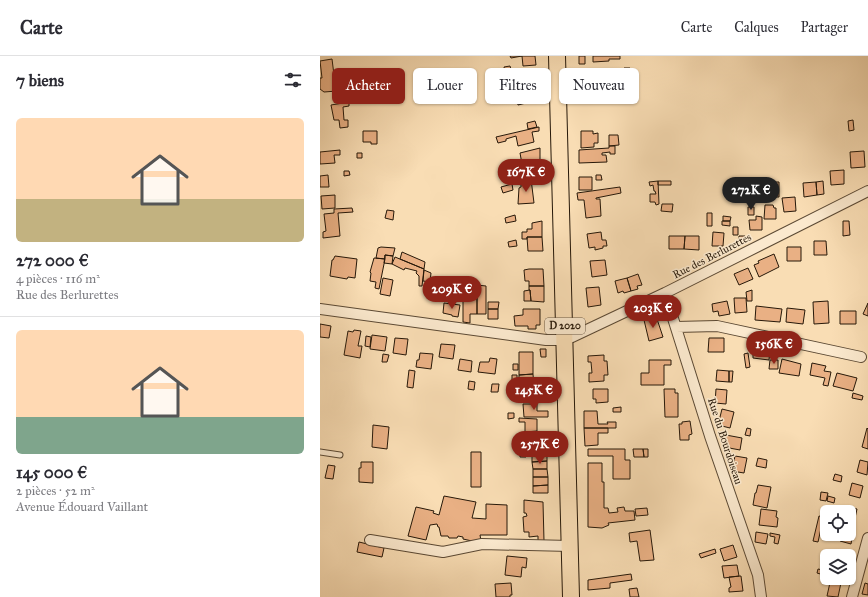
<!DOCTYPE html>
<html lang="fr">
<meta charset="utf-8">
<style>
:root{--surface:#fff;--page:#f2f2f3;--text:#2b2b33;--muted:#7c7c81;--line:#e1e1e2;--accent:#8f2418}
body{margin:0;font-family:"IM FELL Great Primer",serif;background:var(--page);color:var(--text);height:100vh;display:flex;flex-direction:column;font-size:15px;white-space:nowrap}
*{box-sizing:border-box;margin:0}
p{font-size:13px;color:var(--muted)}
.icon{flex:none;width:22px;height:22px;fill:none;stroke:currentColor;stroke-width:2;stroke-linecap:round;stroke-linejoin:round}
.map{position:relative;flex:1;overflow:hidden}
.panel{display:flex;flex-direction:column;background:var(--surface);width:320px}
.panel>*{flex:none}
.guide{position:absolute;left:12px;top:12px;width:380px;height:36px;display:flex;gap:8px}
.tools{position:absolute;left:500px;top:449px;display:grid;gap:8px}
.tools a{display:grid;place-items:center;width:36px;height:36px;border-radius:6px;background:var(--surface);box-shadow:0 1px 3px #0004;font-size:20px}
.price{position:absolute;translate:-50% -34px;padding:0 9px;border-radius:14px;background:var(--accent);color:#fff;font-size:13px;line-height:26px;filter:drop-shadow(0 1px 2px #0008)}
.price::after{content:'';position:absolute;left:50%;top:24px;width:12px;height:9px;margin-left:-6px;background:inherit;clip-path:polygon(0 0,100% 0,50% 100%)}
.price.selected{background:#222;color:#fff}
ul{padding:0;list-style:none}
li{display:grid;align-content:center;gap:8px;height:212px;padding:0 16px}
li+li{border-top:1px solid var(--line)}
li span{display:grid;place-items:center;height:124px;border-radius:6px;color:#555}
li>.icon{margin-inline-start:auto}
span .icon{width:72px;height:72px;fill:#fffc;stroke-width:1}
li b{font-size:17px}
h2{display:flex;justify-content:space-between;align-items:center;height:48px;padding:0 16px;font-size:17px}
.pill{padding:0 14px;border-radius:6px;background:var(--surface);box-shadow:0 1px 3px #0004;font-size:14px;line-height:36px}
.pill.selected{background:var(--accent);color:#fff}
header{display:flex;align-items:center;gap:24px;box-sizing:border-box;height:56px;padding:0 20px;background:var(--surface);border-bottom:1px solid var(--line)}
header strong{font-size:19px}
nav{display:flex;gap:22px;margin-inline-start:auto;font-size:14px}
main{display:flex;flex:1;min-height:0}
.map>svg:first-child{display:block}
.building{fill:#e9b084;stroke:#261809}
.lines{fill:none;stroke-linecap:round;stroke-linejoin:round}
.service-casing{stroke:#5b4934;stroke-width:7}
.minor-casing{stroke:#5b4934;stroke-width:12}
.primary-casing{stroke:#261809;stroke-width:18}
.service{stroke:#fbe9ce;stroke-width:5}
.minor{stroke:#fbe9ce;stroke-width:10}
.primary{stroke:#f9ddb4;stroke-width:16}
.labels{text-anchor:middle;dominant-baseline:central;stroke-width:3;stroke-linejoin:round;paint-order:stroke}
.shield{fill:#fbe9ce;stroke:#665744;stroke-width:1}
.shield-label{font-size:10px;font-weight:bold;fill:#261809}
.street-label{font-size:11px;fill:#261809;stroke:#fbe9ce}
</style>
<header>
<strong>Carte</strong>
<nav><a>Carte</a><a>Calques</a><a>Partager</a></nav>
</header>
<main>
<section class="panel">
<h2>7 biens<svg class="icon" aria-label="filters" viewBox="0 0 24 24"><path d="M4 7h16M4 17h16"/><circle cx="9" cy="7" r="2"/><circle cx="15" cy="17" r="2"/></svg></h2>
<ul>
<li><span style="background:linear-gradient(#ffd9b3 65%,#c2b280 0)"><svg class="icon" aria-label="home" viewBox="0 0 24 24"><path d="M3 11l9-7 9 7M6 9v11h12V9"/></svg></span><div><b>272 000 €</b><p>4 pièces · 116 m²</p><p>Rue des Berlurettes</p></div></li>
<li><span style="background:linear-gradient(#ffd9b3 70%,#7fa58c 0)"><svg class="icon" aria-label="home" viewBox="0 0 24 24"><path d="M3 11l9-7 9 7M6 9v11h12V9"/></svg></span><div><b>145 000 €</b><p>2 pièces · 52 m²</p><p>Avenue Édouard Vaillant</p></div></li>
</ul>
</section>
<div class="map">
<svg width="548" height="541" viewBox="0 0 548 541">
<rect width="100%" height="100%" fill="#f9ddb4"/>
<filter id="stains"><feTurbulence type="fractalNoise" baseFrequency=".005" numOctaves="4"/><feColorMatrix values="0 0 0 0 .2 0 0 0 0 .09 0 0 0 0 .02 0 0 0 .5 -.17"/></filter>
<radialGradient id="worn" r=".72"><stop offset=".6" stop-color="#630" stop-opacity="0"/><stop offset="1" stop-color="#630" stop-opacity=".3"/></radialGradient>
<path class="building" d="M190,0H215L216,9L203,10L202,0L191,2Z
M259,0H265V8H259Z
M273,0H300V3H289V5L273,6Z
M12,3L14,19L18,18L19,32L17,35L4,36L0,33V22H2L0,5Z
M190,10L192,17L185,18L184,11Z
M304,12H310V26H304Z
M217,13L218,27L200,28L199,18L205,17L204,14Z
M298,14L299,28L255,29V15Z
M49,15H61V23L50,24Z
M184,18L186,27L180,28L178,20Z
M176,21L177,28H173V26H171L170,22Z
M218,28V34L213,35L214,45L198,49L195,35L211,32V30Z
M29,46V50L23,51L24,64H28V71L20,72L19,64H14L11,49Z
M533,64L534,74L529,75L528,65Z
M215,65L217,71L208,73L207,67Z
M219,71V75L212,76L214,86L198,90L196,80L186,83V85L178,87L176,81Z
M43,75H57V88H51V86H43Z
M261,75H273V78L278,77V87H274V91L261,92Z
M289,79H298L299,89L289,90Z
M289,90H295V98H290V96L282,97V99H286L287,106L259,107V94L289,92Z
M220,92V107L208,109L207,107L202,108L200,97Z
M20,94V99H14L15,107L0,108V96Z
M544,95L545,111L531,112L530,96Z
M37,97H42V102H37Z
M220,107V116L203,118L204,125L194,127L193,120L197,119L196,113L206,109Z
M524,114V128L511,129L510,115Z
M24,115H29L30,119L24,120Z
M8,119L9,131H0V120Z
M276,119H281L282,124H276Z
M259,121H272V134H259Z
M211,123L214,147L198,148L199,132L201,131V126Z
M338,125H351V129H338Z
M338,125L339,148L336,149L335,146H330V138H336L335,135H334L333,129L330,130L329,126Z
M503,125L504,138L497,139L496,126Z
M453,126H459V141H453Z
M496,126L497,139L484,141L483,127Z
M192,128L193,134L183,137L181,131Z
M300,131L301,137L276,142V143H280L281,160L266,162L264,144H258L257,137Z
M15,139V152L2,153L1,140Z
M475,141L476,155L464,156L462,142Z
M428,142H434V146H428Z
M342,148H353L352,156L341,155Z
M445,149H453L454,152H456V163H444Z
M428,151H434V159H428Z
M32,152L33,156L18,157L20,180L3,182V176L6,175L4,158L14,157V153Z
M67,154L74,155L73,164L65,162Z
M387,157H392V170H387Z
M195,159L196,165L186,167L185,162Z
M403,160L411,161L410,165H403Z
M436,160L442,161V174H430L429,164H436Z
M222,165V181H207V183H202V176H207V173H212V167Z
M402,165H410V170L402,169Z
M523,165H529L530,179L523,180Z
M413,171H418V179H413Z
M281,176L282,184H286L287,190H283V192L275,194V191L269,192L267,178Z
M393,176L404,177L403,190H392Z
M349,180H365L364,193H349Z
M365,180H379V194L364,193Z
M419,180H425V187H419Z
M207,181H222L223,195H208Z
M196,184L197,190L189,191L188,186Z
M494,185H506L507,199H494Z
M61,191L75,192L73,200L65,199V203L56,202L58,192Z
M467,191H481V205H467Z
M82,196L105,206L104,213L80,203Z
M454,198L459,211L439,221L434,209L439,207L438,205Z
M65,199L73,200L72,208L64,207Z
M15,200L37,203L35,222L28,221L27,223L10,220L12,204H13Z
M75,201L104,213L102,230H99V220L96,217L97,215L85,212L84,214L72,208Z
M54,202L65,203L59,233L55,232L56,226L50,225L51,217L50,216Z
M285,204L287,219L272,221L270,205Z
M428,212L433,223L419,229L414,218Z
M209,213H223L224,230H209V225H205L204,214Z
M104,214L111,217L110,226L103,225Z
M318,218L322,229L317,230L318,233L311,235L307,222Z
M63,222L73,224L70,240L60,238Z
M307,222L311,235L304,237L303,235L298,237L295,225Z
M143,229H157V258H150V267L143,266Z
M157,229L166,230V258H157Z
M209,230H224V246L211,245L210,234H209Z
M279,231L281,249L268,251L266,232Z
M210,234L211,245H204V235Z
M432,234V245H427L426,236Z
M414,242H426L427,256L415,257Z
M407,245L410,258L399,260L398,255L393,256L392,248Z
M508,245L509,267L494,268L493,246Z
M168,246H179L178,253H168Z
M124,247L140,249L138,261L132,260V259L123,257Z
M548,247V260L543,258Z
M436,250L462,253L460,266L435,264Z
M467,252L485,254L483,268L466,266Z
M168,253H178V263H168Z
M203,253H220V269H216V273H208V270H195L194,260L203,259Z
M520,255H536V268H520Z
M336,260L343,281L329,285L324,264Z
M0,268L11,270L9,282L0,281Z
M34,274L41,275L38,290H42L40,302L24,299L28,275L33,276Z
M52,279L67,281L65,295L50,293Z
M46,280L51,281L50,291L45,290Z
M75,282L88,283L86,299L73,297Z
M389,282H404V296H388Z
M121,288L135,289L133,303L119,301Z
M433,291L445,292V294H450L449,304L433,302Z
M220,293H226V301H221Z
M199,296H213V318L199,319Z
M100,297L113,298L111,313L96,311L97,304H99Z
M428,297L430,311L426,312L424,298Z
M63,298L69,299L67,306H62Z
M284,299V305H287L288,319H284V325L269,326V317H272L271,306H268V300Z
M170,302L177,303L175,318L158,316L160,306H169Z
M140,303L152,305L151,316L138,314Z
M462,303L481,308L479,320L459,317Z
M329,304H351V309H344V329H321V317H329Z
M450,304H458V313H449Z
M492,307L506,310L504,315L511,316L508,330L503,329L505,322L490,319Z
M193,308H198V314H193Z
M89,314L95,315L93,332L87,331Z
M397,314L409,315V326L396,325Z
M409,315H413L412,326H409Z
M517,317L537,322L533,335L513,330Z
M213,318L214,332H199V319Z
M192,319H197V329H192Z
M149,325L155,326L154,334L148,333Z
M172,328H179L178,336H171Z
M273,333H288V346L276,347V343H273Z
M344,333H355V337H358V361H345Z
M396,333L407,334L406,348L395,347Z
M533,337L543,340L542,344L532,342Z
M217,339H225V343L217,344Z
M203,348H217V355H228V361H204Z
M301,351V356H293V352Z
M402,353L414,356L410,372L398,369Z
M264,355H277L278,368H288L287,366H296V372H264Z
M188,357H194V362L188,363Z
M199,362L217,363V375L205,376V366H199Z
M370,365L372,378L369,379V384H360L359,368H362V366Z
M53,369L69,371L67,393L52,391Z
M264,372H288V377H278V389L265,390Z
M427,372L431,373L430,380L425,379Z
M547,372L548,373V393L542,391Z
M197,379H205V384H197Z
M406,379L422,382L420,394L404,391Z
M208,381H224V392H213V386H208Z
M197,390H204L205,395H197Z
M268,393H305V404H310V423H293V400H268Z
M313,393H323L324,401H314Z
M323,393H328V401H324Z
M200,395H206V401H200Z
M151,396H161V431H151Z
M212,397H227V405L212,406Z
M415,400L427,402L424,417L412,415Z
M438,402L447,404L446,412L436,410Z
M540,404L548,406L547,419L537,416Z
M227,405V413H213L212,406Z
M41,406H53V427L39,426V412H41Z
M268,407H282V426H284V452H288L289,457L298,456L297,452L304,451L305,455H314L315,464L288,467L289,469L282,472L268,471Z
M8,409L15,410L13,423L5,422Z
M213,413H227L228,421H213Z
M515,418L522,420L521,426L513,424Z
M213,421H228V429L213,430Z
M532,427L543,430L540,442L529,439Z
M228,429V437H213V430Z
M438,429L451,431L447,452L433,449L435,437H436Z
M501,436L508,437L506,445L500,444Z
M124,440L156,446L152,462L166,463V448L187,449V479H160L161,485H152L143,483V481L138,480L137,482H129L128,480H121L119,471H118L117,468L110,469L106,484L88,480L96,451L114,455L113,457L119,459Z
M508,440L515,442L514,447L507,445Z
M204,444L223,446L224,485H218V480L209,481V476H204L203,461L207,460L206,457H204Z
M526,450L537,453L533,471L529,470V456H525Z
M327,452L328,459L316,460L315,453Z
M441,453L457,455L456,461L458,462L457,471L439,469Z
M499,460L503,461V463L507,464V469L502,468L498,486L493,485Z
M330,474L334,504L320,505L317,485L310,486L309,477Z
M529,475L533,476L531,488L520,485L522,478H529Z
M436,476L448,478L446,488L435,486Z
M450,477L460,479L458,488L454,487L455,481L450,480Z
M39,486L64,492L62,501L37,496Z
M413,489L417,501L404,505L400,493Z
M395,493L396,497L381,502L379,498Z
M517,496L528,499V500H516Z
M187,500L207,502L206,512L202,511L201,521L185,519Z
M417,509L419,520L404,522L402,510Z
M498,513L507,515V520L497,517Z
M311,518L312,524L290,527V532L268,534V524Z
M421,520L423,535L409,536V532L411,531L409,521Z
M511,522H522L518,541L507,540Z
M191,527L192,539H190V541H176L175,528Z
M545,527L548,528V539L542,538Z
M317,532L319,541H310L309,533Z"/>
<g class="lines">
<g class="service-casing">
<path id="service" d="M0,396L20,399"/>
</g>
<g class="minor-casing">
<path id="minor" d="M345,237L390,380L438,519L441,541
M0,253L226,284H237L252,281L345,237L548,135
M356,271L397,270L541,301
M50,484L123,496L162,488L250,490
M532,541L548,482"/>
</g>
<g class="primary-casing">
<path id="primary" d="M237,0L251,541"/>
</g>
<use href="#service" class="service"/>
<use href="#minor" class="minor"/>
<use href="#primary" class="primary"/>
</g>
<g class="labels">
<rect class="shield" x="225" y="262" width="40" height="16" rx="3"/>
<g class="shield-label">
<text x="245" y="270">D 2020</text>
</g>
<g class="street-label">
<text transform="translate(392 200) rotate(-27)">Rue des Berlurettes</text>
<text transform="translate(405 385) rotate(72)">Rue du Bourdoiseau</text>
</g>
</g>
<rect width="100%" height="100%" filter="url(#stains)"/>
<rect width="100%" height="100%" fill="url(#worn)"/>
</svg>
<div class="tools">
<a><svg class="icon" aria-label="locate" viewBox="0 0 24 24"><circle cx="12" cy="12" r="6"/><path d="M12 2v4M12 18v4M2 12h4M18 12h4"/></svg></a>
<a><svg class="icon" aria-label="layers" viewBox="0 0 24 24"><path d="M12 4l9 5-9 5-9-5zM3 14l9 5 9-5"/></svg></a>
</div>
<b class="price" style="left:206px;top:137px">167K €</b>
<b class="price selected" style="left:431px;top:155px">272K €</b>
<b class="price" style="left:132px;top:254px">209K €</b>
<b class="price" style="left:333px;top:273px">203K €</b>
<b class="price" style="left:454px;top:309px">156K €</b>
<b class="price" style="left:214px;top:355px">145K €</b>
<b class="price" style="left:220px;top:409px">257K €</b>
<div class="guide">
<a class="pill selected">Acheter</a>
<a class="pill">Louer</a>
<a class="pill">Filtres</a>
<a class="pill">Nouveau</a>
</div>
</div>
</main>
